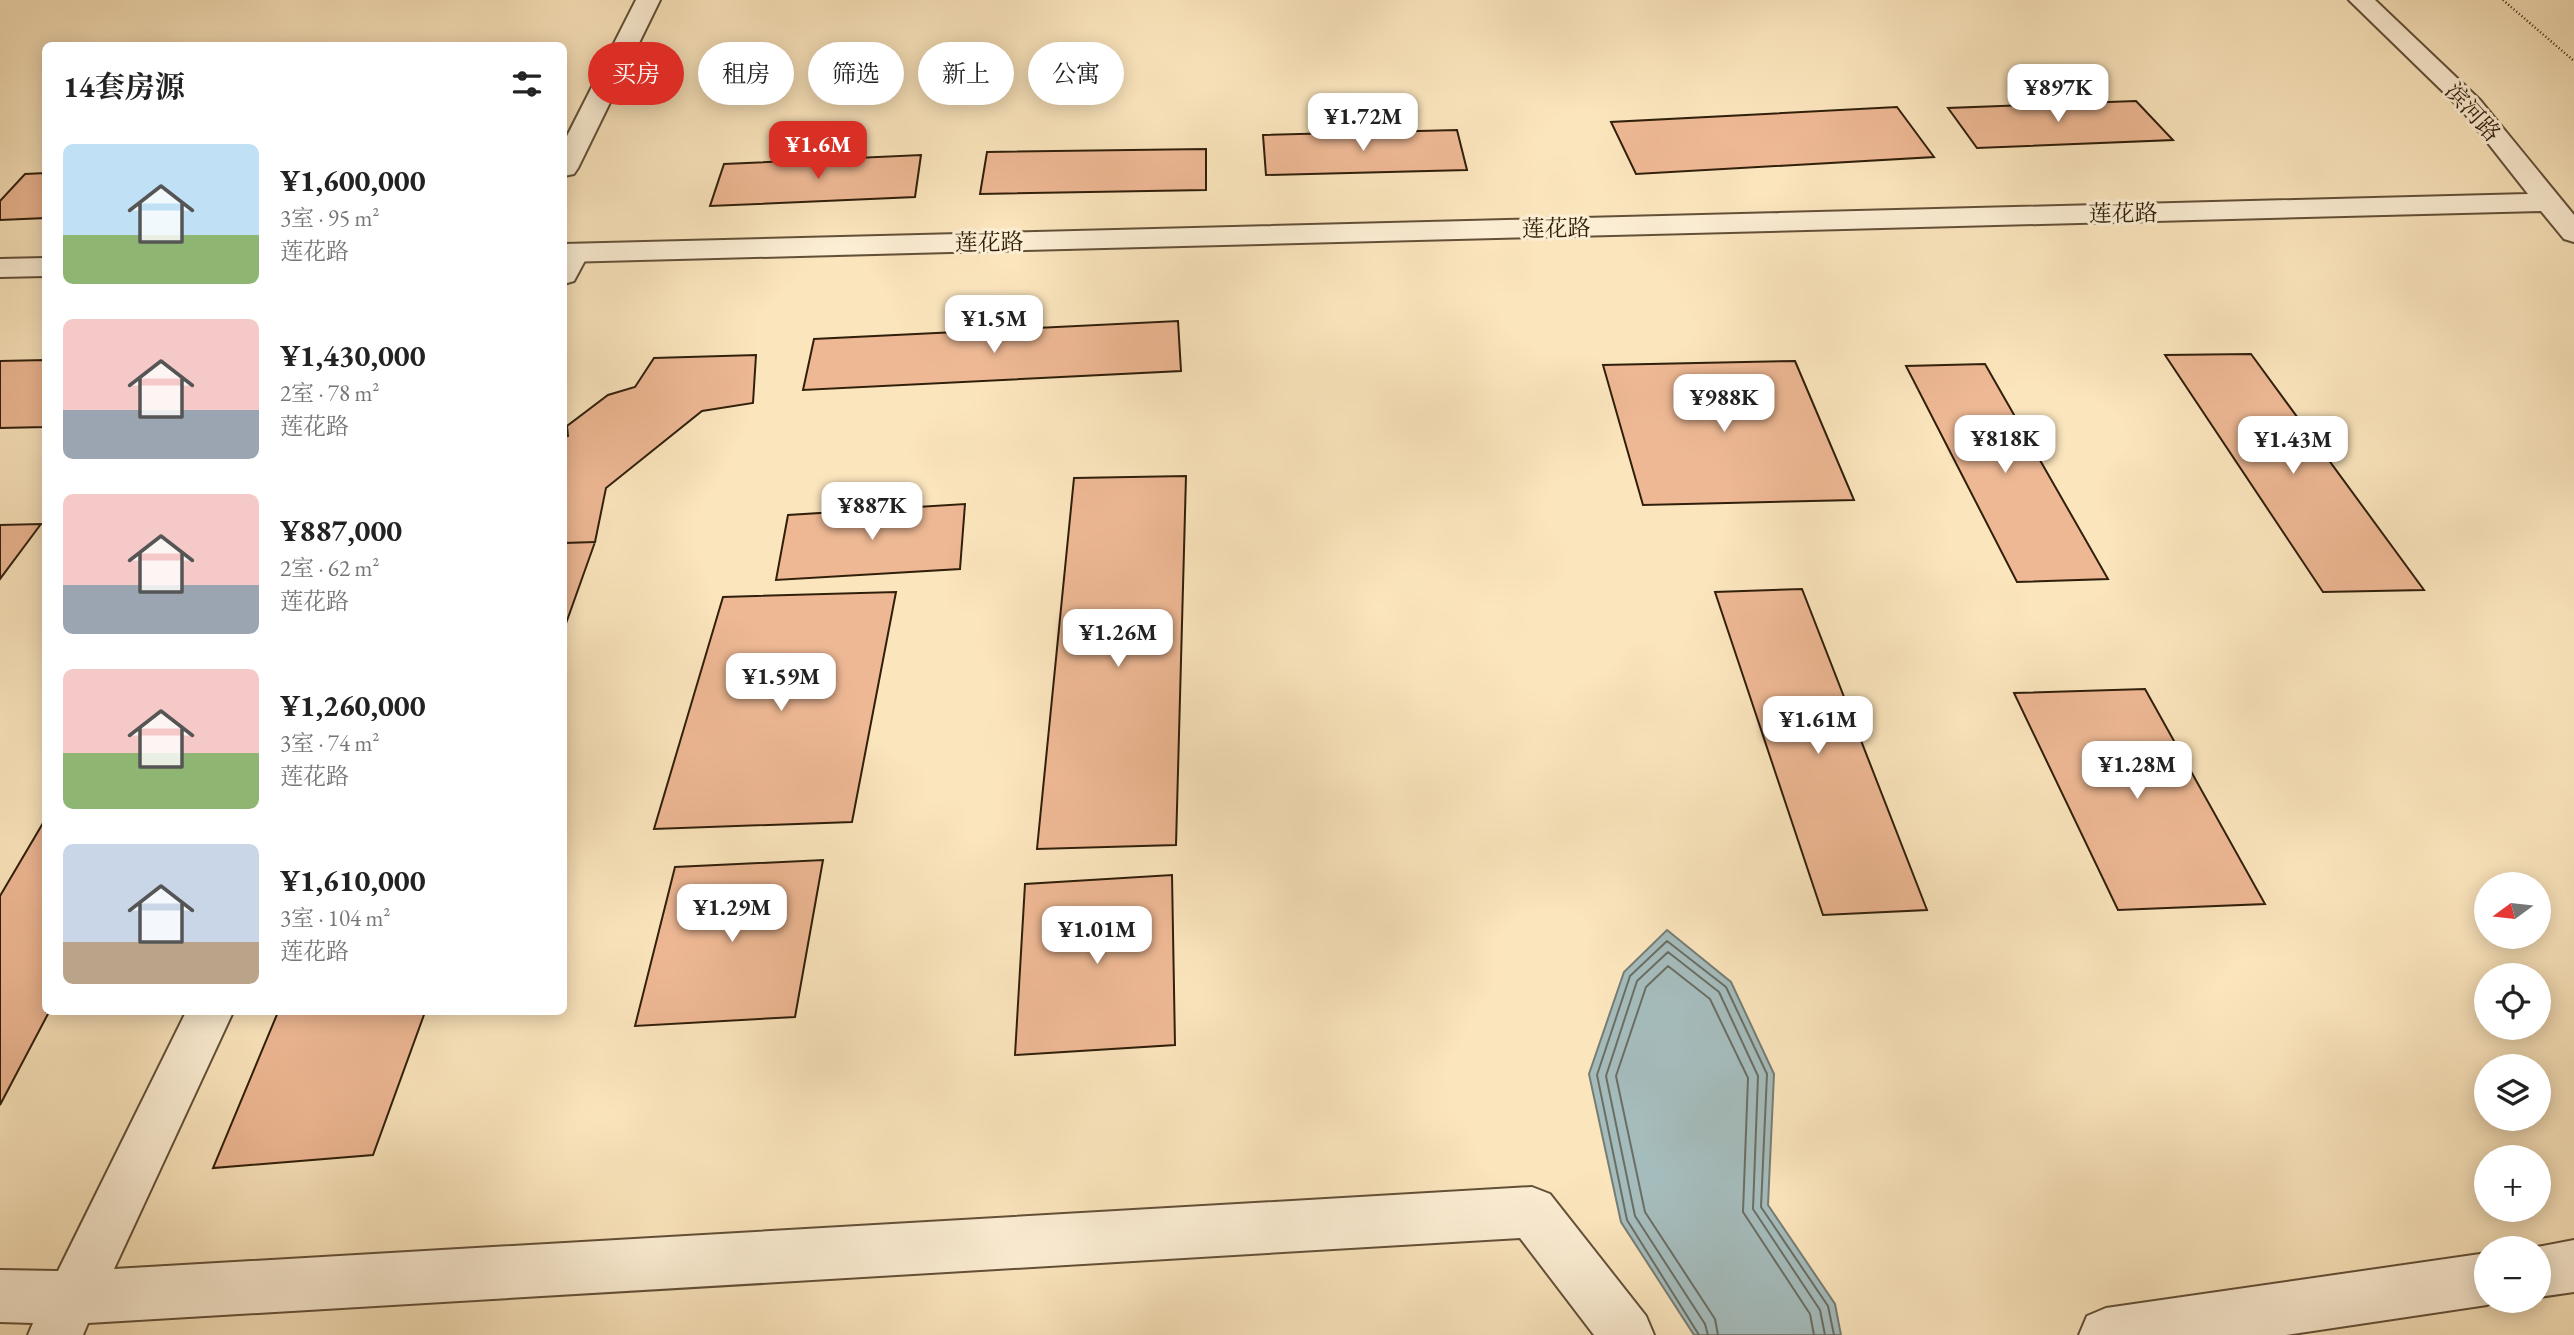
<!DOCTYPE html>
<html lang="zh">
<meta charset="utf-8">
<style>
:root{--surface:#fff;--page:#f6f6f6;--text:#222;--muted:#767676;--accent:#d93025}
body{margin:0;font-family:"EB Garamond","Noto Serif SC",serif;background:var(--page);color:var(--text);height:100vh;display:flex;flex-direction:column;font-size:26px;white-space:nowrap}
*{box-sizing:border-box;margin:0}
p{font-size:23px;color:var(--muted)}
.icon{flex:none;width:38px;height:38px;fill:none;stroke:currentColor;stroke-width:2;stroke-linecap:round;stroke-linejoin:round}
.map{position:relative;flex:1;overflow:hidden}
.sheet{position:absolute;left:42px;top:42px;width:525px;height:973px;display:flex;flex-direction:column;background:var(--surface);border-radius:10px;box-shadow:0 4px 18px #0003}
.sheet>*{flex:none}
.banner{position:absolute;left:588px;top:42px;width:665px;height:63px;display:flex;gap:14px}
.needle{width:46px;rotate:255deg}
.tools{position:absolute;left:2474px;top:872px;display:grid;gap:14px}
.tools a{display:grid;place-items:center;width:77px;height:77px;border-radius:50%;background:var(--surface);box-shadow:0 4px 18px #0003;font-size:35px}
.price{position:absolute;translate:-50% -60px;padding:0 16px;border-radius:14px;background:#fff;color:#222;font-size:23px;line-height:46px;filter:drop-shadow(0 2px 4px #0008)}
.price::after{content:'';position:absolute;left:50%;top:42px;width:21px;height:16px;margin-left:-10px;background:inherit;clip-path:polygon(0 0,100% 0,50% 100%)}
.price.selected{background:var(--accent);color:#fff}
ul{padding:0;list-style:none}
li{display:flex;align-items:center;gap:21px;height:175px;padding:0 21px}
li span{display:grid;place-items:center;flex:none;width:196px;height:140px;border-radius:10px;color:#555}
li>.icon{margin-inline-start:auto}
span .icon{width:84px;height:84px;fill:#fffc;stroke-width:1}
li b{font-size:30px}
h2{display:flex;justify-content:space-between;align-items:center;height:84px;padding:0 21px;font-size:30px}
.tag{padding:0 24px;border-radius:32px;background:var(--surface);box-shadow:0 4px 18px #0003;font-size:24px;line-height:63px}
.tag.selected{background:var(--accent);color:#fff}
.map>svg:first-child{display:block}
.water{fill:#a5bcbc;stroke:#767d75;stroke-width:2}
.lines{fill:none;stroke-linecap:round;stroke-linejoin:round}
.shore{stroke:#6a6e64;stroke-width:2}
.building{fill:#eeb894;stroke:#301f0b;stroke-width:2}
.pedestrian-casing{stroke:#635038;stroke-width:4}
.tertiary-casing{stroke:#635038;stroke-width:4}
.path{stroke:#301f0b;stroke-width:2.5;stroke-dasharray:1 2.5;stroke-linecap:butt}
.pedestrian{fill:#fceed4;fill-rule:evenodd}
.tertiary{fill:#fceed4;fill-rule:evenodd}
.labels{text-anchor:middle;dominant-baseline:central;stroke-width:6;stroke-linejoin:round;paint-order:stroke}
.far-street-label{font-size:23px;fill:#301f0b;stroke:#fceed4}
</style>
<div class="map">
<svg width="2574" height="1335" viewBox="0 0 2574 1335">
<rect width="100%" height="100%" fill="#fbe5bd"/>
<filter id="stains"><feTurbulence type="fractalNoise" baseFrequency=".00286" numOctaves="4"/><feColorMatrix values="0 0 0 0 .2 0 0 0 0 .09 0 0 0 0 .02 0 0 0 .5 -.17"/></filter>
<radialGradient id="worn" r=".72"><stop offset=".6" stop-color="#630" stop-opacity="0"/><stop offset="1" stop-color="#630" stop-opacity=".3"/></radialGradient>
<path class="water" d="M1667,930L1731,982L1774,1074L1768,1205L1835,1304L1841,1335H1694L1621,1222L1589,1074L1624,972Z"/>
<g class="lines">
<path class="shore" d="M1699,1335L1627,1220L1597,1075L1630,976L1667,941L1726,987L1767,1074L1761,1207L1828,1306L1834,1335
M1708,1335L1705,1324L1635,1216L1606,1076L1637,981L1668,952L1719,992L1758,1076L1753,1209L1820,1310L1825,1335
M1718,1335L1715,1319L1645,1212L1616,1076L1646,987L1668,966L1710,999L1748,1078L1743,1212L1810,1314L1814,1335"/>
</g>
<path class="building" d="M2136,101L2173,140L1977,148L1948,108Z
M1897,107L1934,157L1636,174L1611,122Z
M1457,130L1467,170L1266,175L1263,135Z
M1206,149V190L980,194L987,152Z
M921,155L915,197L710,206L724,164Z
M46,173V218L0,220V201L25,174Z
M1178,321L1181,371L803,390L814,339Z
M2251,354L2424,590L2323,592L2165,355Z
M756,355L753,403L702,411L606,488L595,542L564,543V437L568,436L567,426L608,395L635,387L654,358Z
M46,360V427L0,428V361Z
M1795,361L1854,500L1643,505L1603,365Z
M1985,364L2108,579L2017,582L1906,366Z
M1186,476L1176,845L1037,849L1074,478Z
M965,504L960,569L776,580L788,515Z
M41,524L0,579V525Z
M595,542L564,629V543Z
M1802,589L1927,910L1823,915L1715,592Z
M896,592L852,822L654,829L723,597Z
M2145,689L2265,904L2118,910L2014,693Z
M46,818V1012H49L0,1105V896Z
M823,860L795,1017L635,1026L675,867Z
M1172,875L1175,1045L1015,1055L1025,884Z
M278,1012H425L373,1155L213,1168Z"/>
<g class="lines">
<g class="pedestrian-casing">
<path id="pedestrian" d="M574,244L584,247L589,253L574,281L564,284V247Z
M186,1012H233L114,1269L1532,1187L1550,1194L1646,1316L1654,1335H1594L1520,1238L88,1323L83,1335H28L33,1323L0,1322V1270L58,1271Z
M2574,1240V1292L2539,1297V1248H2532Z
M2487,1253V1300H2499L2487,1305L2286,1335H2079L2087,1316L2106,1308Z"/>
</g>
<g class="tertiary-casing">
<path id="tertiary" d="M636,0H660L578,168L574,174L564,176V142Z
M2349,0H2375L2480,100L2574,215V242L2564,239L2541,211L564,262V244L2528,194L2462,110Z
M46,258V276L0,277V259Z"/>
</g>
<path class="path" d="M2503,0L2574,61"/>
<use href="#pedestrian" class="pedestrian"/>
<use href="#tertiary" class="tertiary"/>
</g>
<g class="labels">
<g class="far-street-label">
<text transform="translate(2473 112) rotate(48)">滨河路</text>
<text transform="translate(2123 213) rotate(-1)">莲花路</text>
<text transform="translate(1556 228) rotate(-1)">莲花路</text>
<text transform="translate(989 242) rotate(-1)">莲花路</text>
</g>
</g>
<rect width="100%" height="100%" filter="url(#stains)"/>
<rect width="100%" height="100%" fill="url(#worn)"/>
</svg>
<div class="tools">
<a><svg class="needle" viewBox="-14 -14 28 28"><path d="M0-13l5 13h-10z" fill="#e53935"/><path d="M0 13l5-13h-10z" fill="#767676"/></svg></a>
<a><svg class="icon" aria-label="locate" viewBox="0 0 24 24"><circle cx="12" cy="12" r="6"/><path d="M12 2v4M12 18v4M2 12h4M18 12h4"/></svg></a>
<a><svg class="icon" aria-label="layers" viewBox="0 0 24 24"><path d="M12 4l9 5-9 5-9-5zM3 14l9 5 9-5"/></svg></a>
<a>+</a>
<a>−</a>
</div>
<b class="price" style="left:2058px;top:124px">¥897K</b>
<b class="price" style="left:1363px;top:153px">¥1.72M</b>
<b class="price selected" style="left:818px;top:181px">¥1.6M</b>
<b class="price" style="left:994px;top:355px">¥1.5M</b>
<b class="price" style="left:1724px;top:434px">¥988K</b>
<b class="price" style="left:2005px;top:475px">¥818K</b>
<b class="price" style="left:2293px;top:476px">¥1.43M</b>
<b class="price" style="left:872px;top:542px">¥887K</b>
<b class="price" style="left:1118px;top:669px">¥1.26M</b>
<b class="price" style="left:781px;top:713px">¥1.59M</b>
<b class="price" style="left:1818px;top:756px">¥1.61M</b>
<b class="price" style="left:2137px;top:801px">¥1.28M</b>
<b class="price" style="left:732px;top:944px">¥1.29M</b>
<b class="price" style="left:1097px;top:966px">¥1.01M</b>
<div class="banner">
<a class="tag selected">买房</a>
<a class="tag">租房</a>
<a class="tag">筛选</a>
<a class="tag">新上</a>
<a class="tag">公寓</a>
</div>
<section class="sheet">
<h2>14套房源<svg class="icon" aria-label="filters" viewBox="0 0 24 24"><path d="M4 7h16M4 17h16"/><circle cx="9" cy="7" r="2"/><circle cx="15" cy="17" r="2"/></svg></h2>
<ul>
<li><span style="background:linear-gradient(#bfe0f5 65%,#8fb573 0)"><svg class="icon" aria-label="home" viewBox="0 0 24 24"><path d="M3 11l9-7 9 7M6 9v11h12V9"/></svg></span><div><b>¥1,600,000</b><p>3室 · 95 m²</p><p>莲花路</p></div></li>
<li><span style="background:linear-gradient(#f6c9c9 65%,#9aa5b1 0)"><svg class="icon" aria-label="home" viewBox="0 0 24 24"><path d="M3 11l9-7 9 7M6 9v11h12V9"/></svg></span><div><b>¥1,430,000</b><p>2室 · 78 m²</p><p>莲花路</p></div></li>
<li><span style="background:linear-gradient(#f6c9c9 65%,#9aa5b1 0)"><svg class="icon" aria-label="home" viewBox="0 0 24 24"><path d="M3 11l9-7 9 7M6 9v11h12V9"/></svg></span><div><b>¥887,000</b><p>2室 · 62 m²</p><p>莲花路</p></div></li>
<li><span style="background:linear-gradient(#f6c9c9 60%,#8fb573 0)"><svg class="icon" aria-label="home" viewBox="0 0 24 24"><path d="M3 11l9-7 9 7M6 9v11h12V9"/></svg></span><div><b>¥1,260,000</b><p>3室 · 74 m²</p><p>莲花路</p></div></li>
<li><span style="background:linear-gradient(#c9d6e8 70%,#b9a48a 0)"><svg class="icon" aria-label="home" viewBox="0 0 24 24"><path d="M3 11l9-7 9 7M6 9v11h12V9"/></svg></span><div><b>¥1,610,000</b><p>3室 · 104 m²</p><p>莲花路</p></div></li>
</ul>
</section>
</div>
